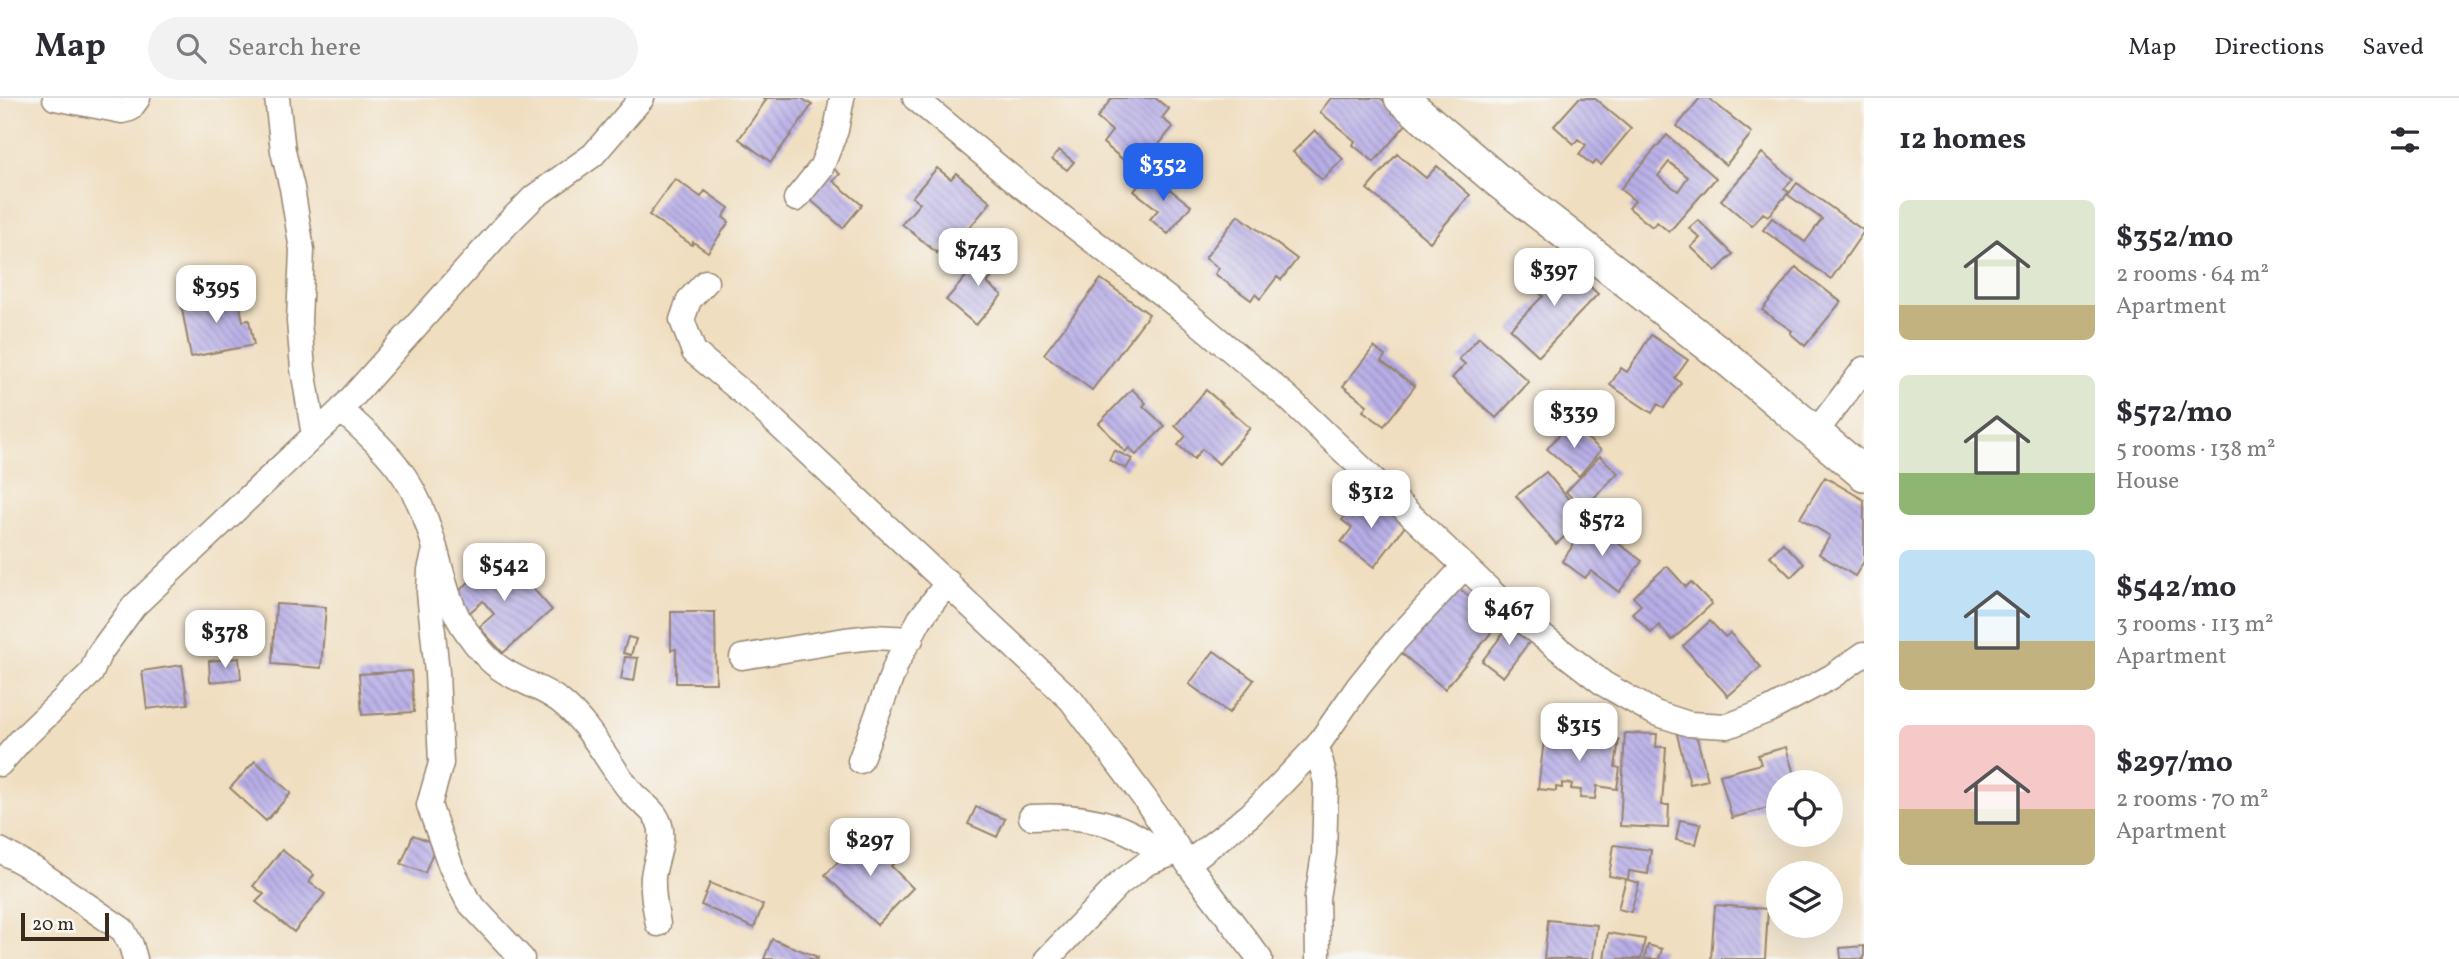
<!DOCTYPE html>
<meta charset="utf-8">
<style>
:root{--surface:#fff;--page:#f2f2f3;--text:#2b2b33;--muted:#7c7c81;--line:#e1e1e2;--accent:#2563eb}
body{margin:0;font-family:Vollkorn,serif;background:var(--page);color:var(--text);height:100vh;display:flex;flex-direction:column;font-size:26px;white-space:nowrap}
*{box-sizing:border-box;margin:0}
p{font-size:23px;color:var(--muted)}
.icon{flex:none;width:38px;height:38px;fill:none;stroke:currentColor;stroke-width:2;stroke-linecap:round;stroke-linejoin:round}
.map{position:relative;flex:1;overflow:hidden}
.details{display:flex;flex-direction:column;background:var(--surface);width:595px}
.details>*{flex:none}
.tools{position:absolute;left:1766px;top:672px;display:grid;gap:14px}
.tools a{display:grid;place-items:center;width:77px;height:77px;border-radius:50%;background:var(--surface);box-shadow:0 7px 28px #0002;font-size:35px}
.scale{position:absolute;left:21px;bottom:18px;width:88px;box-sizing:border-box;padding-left:7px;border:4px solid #3b2a1e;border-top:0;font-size:19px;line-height:24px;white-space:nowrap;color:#3b2a1e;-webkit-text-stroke:5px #f6f6f2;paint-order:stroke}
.price{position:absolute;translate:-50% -60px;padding:0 16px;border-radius:14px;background:#fff;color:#222;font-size:23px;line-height:46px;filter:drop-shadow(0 2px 4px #0008)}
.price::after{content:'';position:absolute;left:50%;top:42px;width:21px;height:16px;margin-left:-10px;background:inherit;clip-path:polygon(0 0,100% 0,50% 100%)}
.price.active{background:var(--accent);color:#fff}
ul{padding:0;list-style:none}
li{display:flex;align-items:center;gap:21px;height:175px;padding:0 35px}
li span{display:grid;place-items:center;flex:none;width:196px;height:140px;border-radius:10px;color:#555}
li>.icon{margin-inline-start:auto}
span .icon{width:84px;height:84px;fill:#fffc;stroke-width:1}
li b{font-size:30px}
h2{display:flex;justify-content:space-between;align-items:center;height:84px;padding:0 35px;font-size:30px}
header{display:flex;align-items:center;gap:42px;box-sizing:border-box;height:98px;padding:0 35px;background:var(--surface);border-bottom:2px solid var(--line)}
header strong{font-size:33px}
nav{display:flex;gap:38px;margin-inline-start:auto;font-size:24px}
.search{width:490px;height:63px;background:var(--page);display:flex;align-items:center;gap:18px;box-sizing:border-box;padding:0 24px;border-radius:38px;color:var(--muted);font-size:26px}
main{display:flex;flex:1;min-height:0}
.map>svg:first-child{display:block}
.building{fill:url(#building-back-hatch);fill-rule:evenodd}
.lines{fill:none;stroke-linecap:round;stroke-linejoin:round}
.street-casing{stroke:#96846f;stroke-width:27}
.secondary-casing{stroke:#96846f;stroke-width:36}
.street{stroke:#fff;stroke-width:24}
.secondary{stroke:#fff;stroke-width:33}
</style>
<header>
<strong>Map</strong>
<div class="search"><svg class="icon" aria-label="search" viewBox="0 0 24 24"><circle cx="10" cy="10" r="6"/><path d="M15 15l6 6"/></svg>Search here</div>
<nav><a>Map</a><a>Directions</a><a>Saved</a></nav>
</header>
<main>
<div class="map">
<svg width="1864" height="861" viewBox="0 0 1864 861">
<defs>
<pattern id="building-back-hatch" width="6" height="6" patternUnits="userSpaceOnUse" patternTransform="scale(1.75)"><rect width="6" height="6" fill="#b8aee8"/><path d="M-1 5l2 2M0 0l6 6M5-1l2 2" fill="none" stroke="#978ebb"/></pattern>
</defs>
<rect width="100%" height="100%" fill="#f6f6f2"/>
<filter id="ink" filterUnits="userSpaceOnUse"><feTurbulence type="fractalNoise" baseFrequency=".0143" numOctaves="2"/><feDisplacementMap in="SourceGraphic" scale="14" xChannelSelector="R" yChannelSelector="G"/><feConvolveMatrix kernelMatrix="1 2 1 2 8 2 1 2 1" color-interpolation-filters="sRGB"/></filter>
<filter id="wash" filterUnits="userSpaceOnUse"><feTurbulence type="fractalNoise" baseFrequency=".00686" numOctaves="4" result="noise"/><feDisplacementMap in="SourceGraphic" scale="28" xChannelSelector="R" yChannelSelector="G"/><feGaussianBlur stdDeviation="1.57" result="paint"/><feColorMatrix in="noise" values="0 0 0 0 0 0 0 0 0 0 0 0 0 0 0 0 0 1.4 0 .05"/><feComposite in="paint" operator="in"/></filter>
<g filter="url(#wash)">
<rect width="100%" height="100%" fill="#f0dec0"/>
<g id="blocks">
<path class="building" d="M763,0H801L812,7L771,64L739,41L766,2Z
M1112,0H1155L1169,11L1162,20L1173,29L1148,60L1136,51L1126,64L1103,45L1112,33L1097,20Z
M1331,0H1380L1409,23L1374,64L1353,47L1355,43L1320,14Z
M1579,0H1594L1631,31L1601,67L1596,63L1592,67L1579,56L1586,47L1578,41L1574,46L1554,28Z
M1700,0H1708L1752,35L1726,67L1677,28Z
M1315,32L1343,61L1322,82L1293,54Z
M1667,37L1716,80L1669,134L1657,124L1652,129L1629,110L1635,103L1620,91ZM1669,64L1688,79L1678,93L1658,78Z
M1059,52L1074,64L1067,72L1052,61Z
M1762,55L1793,81L1784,91L1789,94L1768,118L1763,115L1752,128L1721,102Z
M1397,56L1426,80L1437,68L1470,97L1430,144L1367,91Z
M826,64L840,76L833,83L862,107L843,130L800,93Z
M937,70L951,81L956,75L991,104L961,140L954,134L937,155L902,126L920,105L912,99Z
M1149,75L1191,108L1168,136L1150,121L1158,112L1134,93Z
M675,81L701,99L705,93L729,110L723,119L729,124L708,154L693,144L692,147L649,117Z
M1797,85L1864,133L1831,181L1763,132L1772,120L1805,144L1822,121L1788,97Z
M1238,117L1297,161L1281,182L1277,179L1260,201L1255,196L1251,202L1215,176L1219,170L1205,160Z
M1698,122L1733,156L1716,173L1691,149L1700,140L1689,130Z
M991,149L1007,162L987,185L1002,197L976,227L946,202Z
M1561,161L1598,196L1539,258L1510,231L1543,198L1534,190Z
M1796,169L1841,204L1805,248L1790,235L1792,233L1762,212Z
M1101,181L1149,216L1092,292L1044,256Z
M237,195L243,223L249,222L254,247L191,259L181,206Z
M1651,237L1688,262L1675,280L1681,285L1664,310L1658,306L1652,315L1610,287L1621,270L1627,274Z
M1479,239L1529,284L1496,320L1452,280L1465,266L1459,261Z
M1374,249L1385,258L1381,263L1415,288L1384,328L1363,313L1367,307L1343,288Z
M1132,291L1146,305L1143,308L1165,328L1136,357L1129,350L1125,354L1099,325Z
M1206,292L1250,330L1219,366L1202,351L1194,361L1178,347L1186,338L1175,328Z
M1569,325L1601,352L1579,378L1547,351Z
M1114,352L1132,361L1126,371L1109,362Z
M1600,358L1618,375L1583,411L1566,394Z
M1546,374L1585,421L1556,446L1516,398Z
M1825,379L1864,402V463L1855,478L1819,456L1830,438L1800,420Z
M1363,395L1406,427L1374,469L1341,444L1352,430L1342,422Z
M1590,424L1642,463L1619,494L1591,473L1585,480L1562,463Z
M1783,445L1804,466L1791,479L1770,458Z
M502,455L552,512L503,555L479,529L494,516L483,503L468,516L453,499L471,482L476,487L482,481L477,477Z
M1667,468L1686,489L1691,484L1712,506L1672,542L1659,527L1651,535L1632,515L1641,507L1633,499Z
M1450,483L1500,524L1445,591L1395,550Z
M276,506L326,509L321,570L272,566Z
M671,514H715L716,585H676V551L671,552Z
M1516,519L1536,535L1503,579L1482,563Z
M1710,523L1725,539L1730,535L1761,569L1728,598L1683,548Z
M628,539L636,541L631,557L623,555Z
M1214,553L1254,582L1229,615L1189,586Z
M625,559L638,560L634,583L621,581Z
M239,560L241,581L210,584L209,563Z
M182,567L188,606L147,611L142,573Z
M411,573L414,614L362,617L359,576Z
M1694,629L1708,682L1690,686L1676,633Z
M1578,633L1607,636L1606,641L1619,642L1615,669L1620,670L1617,691L1597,688L1595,701L1580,700L1581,692L1571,691L1572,686L1562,685V690L1556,689V693L1538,691L1545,634L1578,637Z
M1625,635L1657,636L1656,649H1666L1662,707H1669L1668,730L1620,728Z
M1786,649L1796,684H1778V707L1732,720L1720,677L1761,666L1758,657Z
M255,663L291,695L266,723L230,690Z
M976,709L1005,721L997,739L968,726Z
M1680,722L1701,726L1696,746L1676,742Z
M868,733L897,762L891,768L913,790L877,827L825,777Z
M413,737L436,746L425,775L401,766Z
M1614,747L1651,752L1648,776L1629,773L1628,782L1639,785L1631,814L1618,811L1626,781L1609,778Z
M282,752L314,777L309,784L325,796L294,834L256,804L264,796L253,788Z
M710,785L763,807L754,830L701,807Z
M1715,807L1768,811L1765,861H1711Z
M1548,822L1597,827L1593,861H1544Z
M1608,835L1645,841L1641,861H1604Z
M772,841L818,859L817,861H764Z
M1648,847L1662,851L1659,861H1644Z
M1864,848V861H1841L1840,850Z"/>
</g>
</g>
<g filter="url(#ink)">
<use href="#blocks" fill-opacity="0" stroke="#96846f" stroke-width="2"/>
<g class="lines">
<g class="street-casing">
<path id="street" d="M55,0L122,13L130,11L138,0
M277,0L283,53L292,90L302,152L299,223L303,271L314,338
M915,0L1023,89L1189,217L1287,299L1520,521L1604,586L1655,615L1689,626L1728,628L1769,612L1831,579L1864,556
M796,101L821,70L836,32L842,0
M706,184L689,202L682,222L694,254L754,304L1071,602L1145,701L1191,770L1260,861
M341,312C387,353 414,378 432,440C442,471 447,508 467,534C474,544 482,555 491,563C510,581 539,587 560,603C591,627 608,666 632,695C640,704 653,711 658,722C667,740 655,760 653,779C652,795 655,810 658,826
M1815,335L1864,271
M434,456L430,472L429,494L437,575L441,665L429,707L451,769L468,803L522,861
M742,559L845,542L873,539L911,541
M1317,648L1326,685L1324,756L1317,800L1318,861
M860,663L897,564L920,521L948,484
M0,666L20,643L91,575L99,556L134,508L341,312L506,127L534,99L593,57L642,0
M1031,719C1079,716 1129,723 1163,759
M0,752L34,771L123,832L131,847L135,861
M1188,765L1250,717L1282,685L1317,648L1358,589L1395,543L1465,468
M1047,861L1120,785L1147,765L1180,753"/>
</g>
<g class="secondary-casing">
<path id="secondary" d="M1401,0L1496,81L1731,264L1864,376"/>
</g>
<use href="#street" class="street"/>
<use href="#secondary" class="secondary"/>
</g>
</g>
</svg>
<div class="tools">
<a><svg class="icon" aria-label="locate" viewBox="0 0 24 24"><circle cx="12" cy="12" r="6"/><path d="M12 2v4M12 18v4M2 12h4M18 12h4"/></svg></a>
<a><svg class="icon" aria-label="layers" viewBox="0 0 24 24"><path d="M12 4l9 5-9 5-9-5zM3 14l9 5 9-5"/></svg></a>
</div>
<div class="scale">20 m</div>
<b class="price active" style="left:1163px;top:105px">$352</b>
<b class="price" style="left:978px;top:190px">$743</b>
<b class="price" style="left:1554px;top:210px">$397</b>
<b class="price" style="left:216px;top:227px">$395</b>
<b class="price" style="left:1574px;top:352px">$339</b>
<b class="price" style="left:1371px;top:432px">$312</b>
<b class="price" style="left:1602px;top:460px">$572</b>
<b class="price" style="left:504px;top:505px">$542</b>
<b class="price" style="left:1509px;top:549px">$467</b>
<b class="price" style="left:225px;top:572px">$378</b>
<b class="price" style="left:1579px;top:665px">$315</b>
<b class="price" style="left:870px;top:780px">$297</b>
</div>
<section class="details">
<h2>12 homes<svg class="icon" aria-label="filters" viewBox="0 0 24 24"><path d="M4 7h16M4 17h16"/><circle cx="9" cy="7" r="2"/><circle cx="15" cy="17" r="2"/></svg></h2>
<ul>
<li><span style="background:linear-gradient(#dfe7d0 75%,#c2b280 0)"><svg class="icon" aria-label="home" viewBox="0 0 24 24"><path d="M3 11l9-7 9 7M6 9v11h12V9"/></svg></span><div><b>$352/mo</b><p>2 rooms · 64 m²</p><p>Apartment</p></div></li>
<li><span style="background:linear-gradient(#dfe7d0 70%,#8fb573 0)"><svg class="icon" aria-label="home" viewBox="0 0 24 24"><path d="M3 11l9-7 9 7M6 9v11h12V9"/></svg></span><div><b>$572/mo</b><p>5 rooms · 138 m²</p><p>House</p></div></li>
<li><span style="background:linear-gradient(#bfe0f5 65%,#c2b280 0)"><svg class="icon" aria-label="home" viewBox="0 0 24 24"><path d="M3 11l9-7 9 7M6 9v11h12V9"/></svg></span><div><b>$542/mo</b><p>3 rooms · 113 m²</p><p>Apartment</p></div></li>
<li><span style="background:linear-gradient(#f6c9c9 60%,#c2b280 0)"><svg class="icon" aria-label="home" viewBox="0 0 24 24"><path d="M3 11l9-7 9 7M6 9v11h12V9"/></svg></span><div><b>$297/mo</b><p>2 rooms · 70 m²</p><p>Apartment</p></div></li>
</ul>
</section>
</main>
